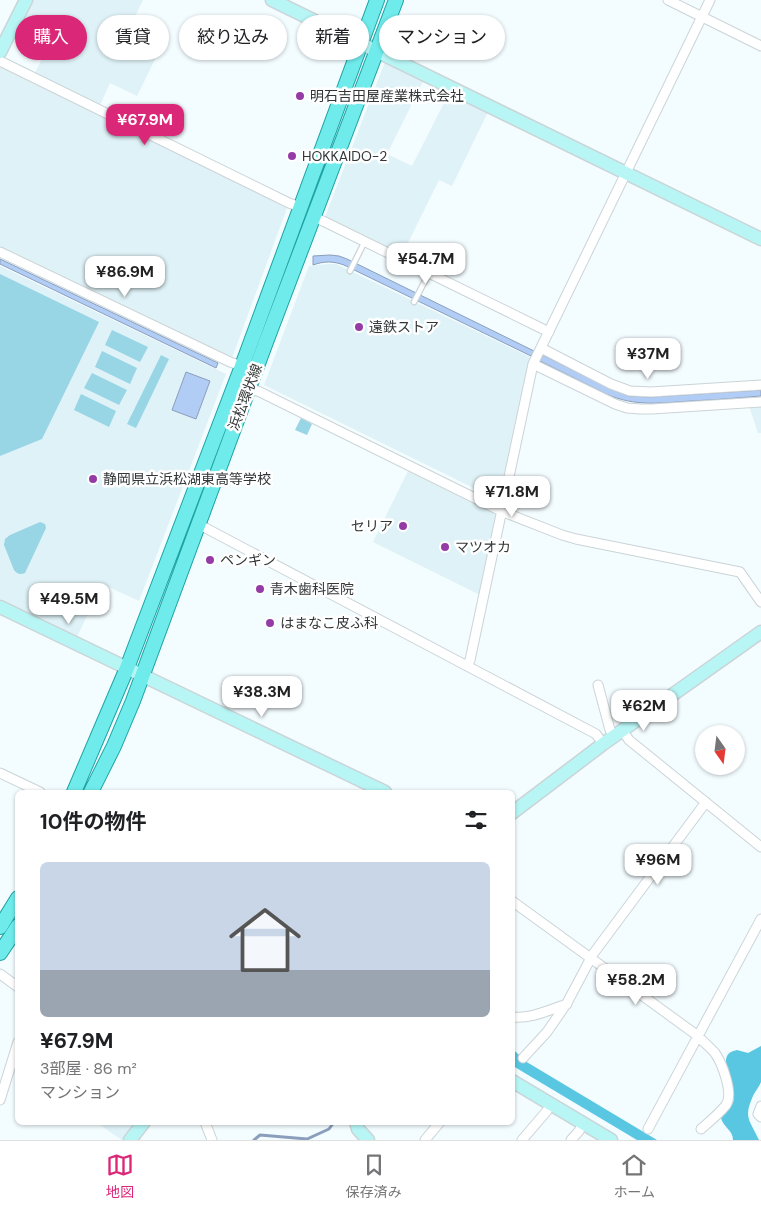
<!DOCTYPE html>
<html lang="ja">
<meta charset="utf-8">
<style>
:root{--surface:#fff;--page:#f6f6f6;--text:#202124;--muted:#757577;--line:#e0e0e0;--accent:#db2777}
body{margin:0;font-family:"DM Sans","Noto Sans JP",sans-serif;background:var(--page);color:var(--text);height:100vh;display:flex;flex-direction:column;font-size:19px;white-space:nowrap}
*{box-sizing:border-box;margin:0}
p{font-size:16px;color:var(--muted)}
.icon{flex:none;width:28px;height:28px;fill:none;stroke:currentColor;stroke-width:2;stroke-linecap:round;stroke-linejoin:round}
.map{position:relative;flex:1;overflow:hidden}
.sheet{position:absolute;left:15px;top:790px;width:500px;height:335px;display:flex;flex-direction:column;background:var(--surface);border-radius:8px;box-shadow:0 1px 4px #0004}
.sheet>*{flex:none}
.guide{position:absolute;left:15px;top:15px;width:500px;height:45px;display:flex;gap:10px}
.needle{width:32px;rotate:166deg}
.controls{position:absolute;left:695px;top:725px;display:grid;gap:10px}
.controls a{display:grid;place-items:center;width:50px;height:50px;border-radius:50%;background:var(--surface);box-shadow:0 1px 4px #0004;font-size:25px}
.price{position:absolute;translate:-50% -42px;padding:0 11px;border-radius:10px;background:#fff;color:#222;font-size:16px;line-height:32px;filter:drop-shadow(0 1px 2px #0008)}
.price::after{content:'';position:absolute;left:50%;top:30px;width:15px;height:11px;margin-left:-8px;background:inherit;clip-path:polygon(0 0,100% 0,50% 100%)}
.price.active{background:var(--accent);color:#fff}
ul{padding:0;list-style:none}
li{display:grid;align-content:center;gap:10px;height:265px;padding:0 25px}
li span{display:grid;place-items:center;height:155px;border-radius:8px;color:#555}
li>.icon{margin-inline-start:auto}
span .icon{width:90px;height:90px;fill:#fffc;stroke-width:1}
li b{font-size:21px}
h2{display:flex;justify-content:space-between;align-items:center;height:60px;padding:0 25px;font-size:21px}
.pill{padding:0 18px;border-radius:22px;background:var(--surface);box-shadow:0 1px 4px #0004;font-size:18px;line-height:45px}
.pill.active{background:var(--accent);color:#fff}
.menu{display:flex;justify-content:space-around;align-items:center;height:70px;border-top:1px solid var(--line);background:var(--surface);font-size:14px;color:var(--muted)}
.menu a{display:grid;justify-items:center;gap:2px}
.menu .active{color:var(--accent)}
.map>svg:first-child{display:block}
.built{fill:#dff2f7}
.green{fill:#98d5e5}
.forest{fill:#59c7e2}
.water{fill:#b1ccf5;stroke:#8b9fbc}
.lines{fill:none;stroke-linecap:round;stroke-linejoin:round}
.stream{stroke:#8b9fbc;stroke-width:3}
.lane-casing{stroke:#cbd4d7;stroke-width:7}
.street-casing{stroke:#cbd4d7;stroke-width:11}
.secondary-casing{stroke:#cbd4d7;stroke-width:15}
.primary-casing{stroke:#1da3a4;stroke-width:16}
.lane{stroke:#fff;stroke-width:4.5}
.street{stroke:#fff;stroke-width:9}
.secondary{stroke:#b8f5f5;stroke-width:12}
.primary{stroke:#70ebec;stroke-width:14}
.poi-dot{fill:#943ba6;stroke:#fff;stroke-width:2}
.labels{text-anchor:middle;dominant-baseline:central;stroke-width:5;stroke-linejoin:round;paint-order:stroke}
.poi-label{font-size:14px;fill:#323637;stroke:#fff;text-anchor:start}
.street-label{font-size:14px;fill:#323637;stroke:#fff}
</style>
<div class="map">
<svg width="761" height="1140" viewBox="0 0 761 1140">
<rect width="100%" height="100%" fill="#f3fcff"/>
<path class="built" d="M32,0H143L129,29L162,45L137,96L110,83L100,105L35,73L50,42L19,27Z
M385,62L424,80L387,154L412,166L449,93L488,112L452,186L439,180L402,255L325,217Z
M0,68H2L287,208L232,358L0,247Z
M329,264H336L530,357L500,496L494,498L264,385L309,266Z
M0,266L226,374L139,601L102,584L76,639L0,602Z
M761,405V433H758L749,406Z
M408,471L494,513L496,517L480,595L373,542Z
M97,1123H136L122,1140Z"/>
<path class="green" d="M0,274L99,322L42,439L0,456Z
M112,330L148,347L140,362L105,345Z
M102,351L137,368L130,384L95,367Z
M161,355L169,359L136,428L127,424Z
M92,373L127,390L119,405L84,388Z
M81,394L116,411L109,427L74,410Z
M301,418L312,424L307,435L295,430Z
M40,522L45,524L46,528L25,573C20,575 17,574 14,570L4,545L5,539L10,535Z"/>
<path class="forest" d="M761,1046C761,1052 761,1077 761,1082C760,1085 755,1092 753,1096C743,1118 750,1120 759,1140H733C733,1130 723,1127 721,1118C725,1111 733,1107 734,1098C736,1086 722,1066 727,1056C729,1052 733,1051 737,1050L748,1053Z
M513,1049L525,1061L657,1140H637L513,1066Z"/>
<path class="water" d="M330,255L339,256L347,259L534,351L531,356L344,265C333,261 324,261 313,265V256Z
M0,259L218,363L216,368L0,264Z
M543,355L609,388L629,396L651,397L761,390V396C738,398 714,400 691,401C660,403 636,407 606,394L540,361Z
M186,372L210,381L196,419L172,410Z"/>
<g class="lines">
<path class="stream" d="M254,1140L260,1135L307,1139L329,1129L334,1122"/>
<g class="lane-casing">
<path id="lane" d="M350,271L365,241
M414,302L429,273"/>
</g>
<g class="street-casing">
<path id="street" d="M668,0L761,46
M0,61L289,203L300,207
M313,217L323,221L549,332
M0,252L230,362L242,366
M541,348L611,384L630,391L651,392L761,385
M533,364L615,404L627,408L640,409H652L761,402
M249,388L260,392L501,511L562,535L576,539L740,572L761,602
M198,524L596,734L603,744
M467,666L470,660L533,364L710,0
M598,685L610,730L614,736
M622,730L629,740L761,847
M0,773L40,792
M512,901L698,1036C703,1042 710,1047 715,1053C722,1063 734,1094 726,1105C719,1114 709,1122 701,1129
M0,974L18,987
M512,1017C531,1019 549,1010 567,1004
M523,1058L547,1032L567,1003L593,954L706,802
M0,1100L18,1042
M761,1106L758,1114L761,1117
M205,1122L212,1140
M648,1129L761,919
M425,1140L440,1122
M522,1140L546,1112L551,1104
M571,1140L579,1131L583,1123"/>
</g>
<g class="secondary-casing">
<path id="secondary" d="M272,0L761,239
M0,52L26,0
M0,607L385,792
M512,813L603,744L761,632
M512,1081L611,1140
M356,1122L358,1129L368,1140
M130,1140L144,1122"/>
</g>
<g class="primary-casing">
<path id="primary" d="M74,792L127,668L242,366L377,0
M91,792L114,746L133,701L266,342L396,0
M0,927L18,898
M0,953L18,926"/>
</g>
<use href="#lane" class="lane"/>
<use href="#street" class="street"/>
<use href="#secondary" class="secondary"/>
<use href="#primary" class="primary"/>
</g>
<g class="poi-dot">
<circle cx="300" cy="96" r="5"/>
<circle cx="292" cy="156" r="5"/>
<circle cx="359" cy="327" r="5"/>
<circle cx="93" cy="479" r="5"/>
<circle cx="403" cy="526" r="5"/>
<circle cx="445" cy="547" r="5"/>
<circle cx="210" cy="560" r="5"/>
<circle cx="260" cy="589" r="5"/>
<circle cx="270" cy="623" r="5"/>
</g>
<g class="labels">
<g class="poi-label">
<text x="310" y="96">明石吉田屋産業株式会社</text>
<text x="302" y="156">HOKKAIDO-2</text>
<text x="369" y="327">遠鉄ストア</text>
<text x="103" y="479">静岡県立浜松湖東高等学校</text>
<text x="393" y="526" text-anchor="end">セリア</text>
<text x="455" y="547">マツオカ</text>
<text x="220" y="560">ペンギン</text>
<text x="270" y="589">青木歯科医院</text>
<text x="280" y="623">はまなこ皮ふ科</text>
</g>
<g class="street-label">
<text transform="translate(245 397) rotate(-69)">浜松環状線</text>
</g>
</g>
</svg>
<div class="controls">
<a><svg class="needle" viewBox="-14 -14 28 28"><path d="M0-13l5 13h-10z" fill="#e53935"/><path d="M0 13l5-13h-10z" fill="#757577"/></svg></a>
</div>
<b class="price active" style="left:145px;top:146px">¥67.9M</b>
<b class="price" style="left:426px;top:285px">¥54.7M</b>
<b class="price" style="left:125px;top:298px">¥86.9M</b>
<b class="price" style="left:648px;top:380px">¥37M</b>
<b class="price" style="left:512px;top:518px">¥71.8M</b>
<b class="price" style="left:69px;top:625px">¥49.5M</b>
<b class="price" style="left:262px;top:718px">¥38.3M</b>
<b class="price" style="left:644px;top:732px">¥62M</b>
<b class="price" style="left:658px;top:886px">¥96M</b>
<b class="price" style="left:636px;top:1006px">¥58.2M</b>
<div class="guide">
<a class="pill active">購入</a>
<a class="pill">賃貸</a>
<a class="pill">絞り込み</a>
<a class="pill">新着</a>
<a class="pill">マンション</a>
</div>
<section class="sheet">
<h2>10件の物件<svg class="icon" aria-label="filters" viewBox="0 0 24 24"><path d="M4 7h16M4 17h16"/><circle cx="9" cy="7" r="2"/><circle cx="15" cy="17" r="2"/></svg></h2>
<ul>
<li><span style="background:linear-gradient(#c9d6e8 70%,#9aa5b1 0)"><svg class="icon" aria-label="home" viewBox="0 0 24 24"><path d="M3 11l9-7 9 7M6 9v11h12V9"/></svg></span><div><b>¥67.9M</b><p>3部屋 · 86 m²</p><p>マンション</p></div></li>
</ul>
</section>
</div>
<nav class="menu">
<a class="active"><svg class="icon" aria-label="map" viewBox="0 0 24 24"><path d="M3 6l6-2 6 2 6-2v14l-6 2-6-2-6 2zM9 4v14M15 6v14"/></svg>地図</a>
<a><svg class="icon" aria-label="saved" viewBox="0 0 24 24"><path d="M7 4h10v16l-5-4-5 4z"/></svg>保存済み</a>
<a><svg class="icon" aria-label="home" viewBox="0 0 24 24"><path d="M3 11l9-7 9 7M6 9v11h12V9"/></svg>ホーム</a>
</nav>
